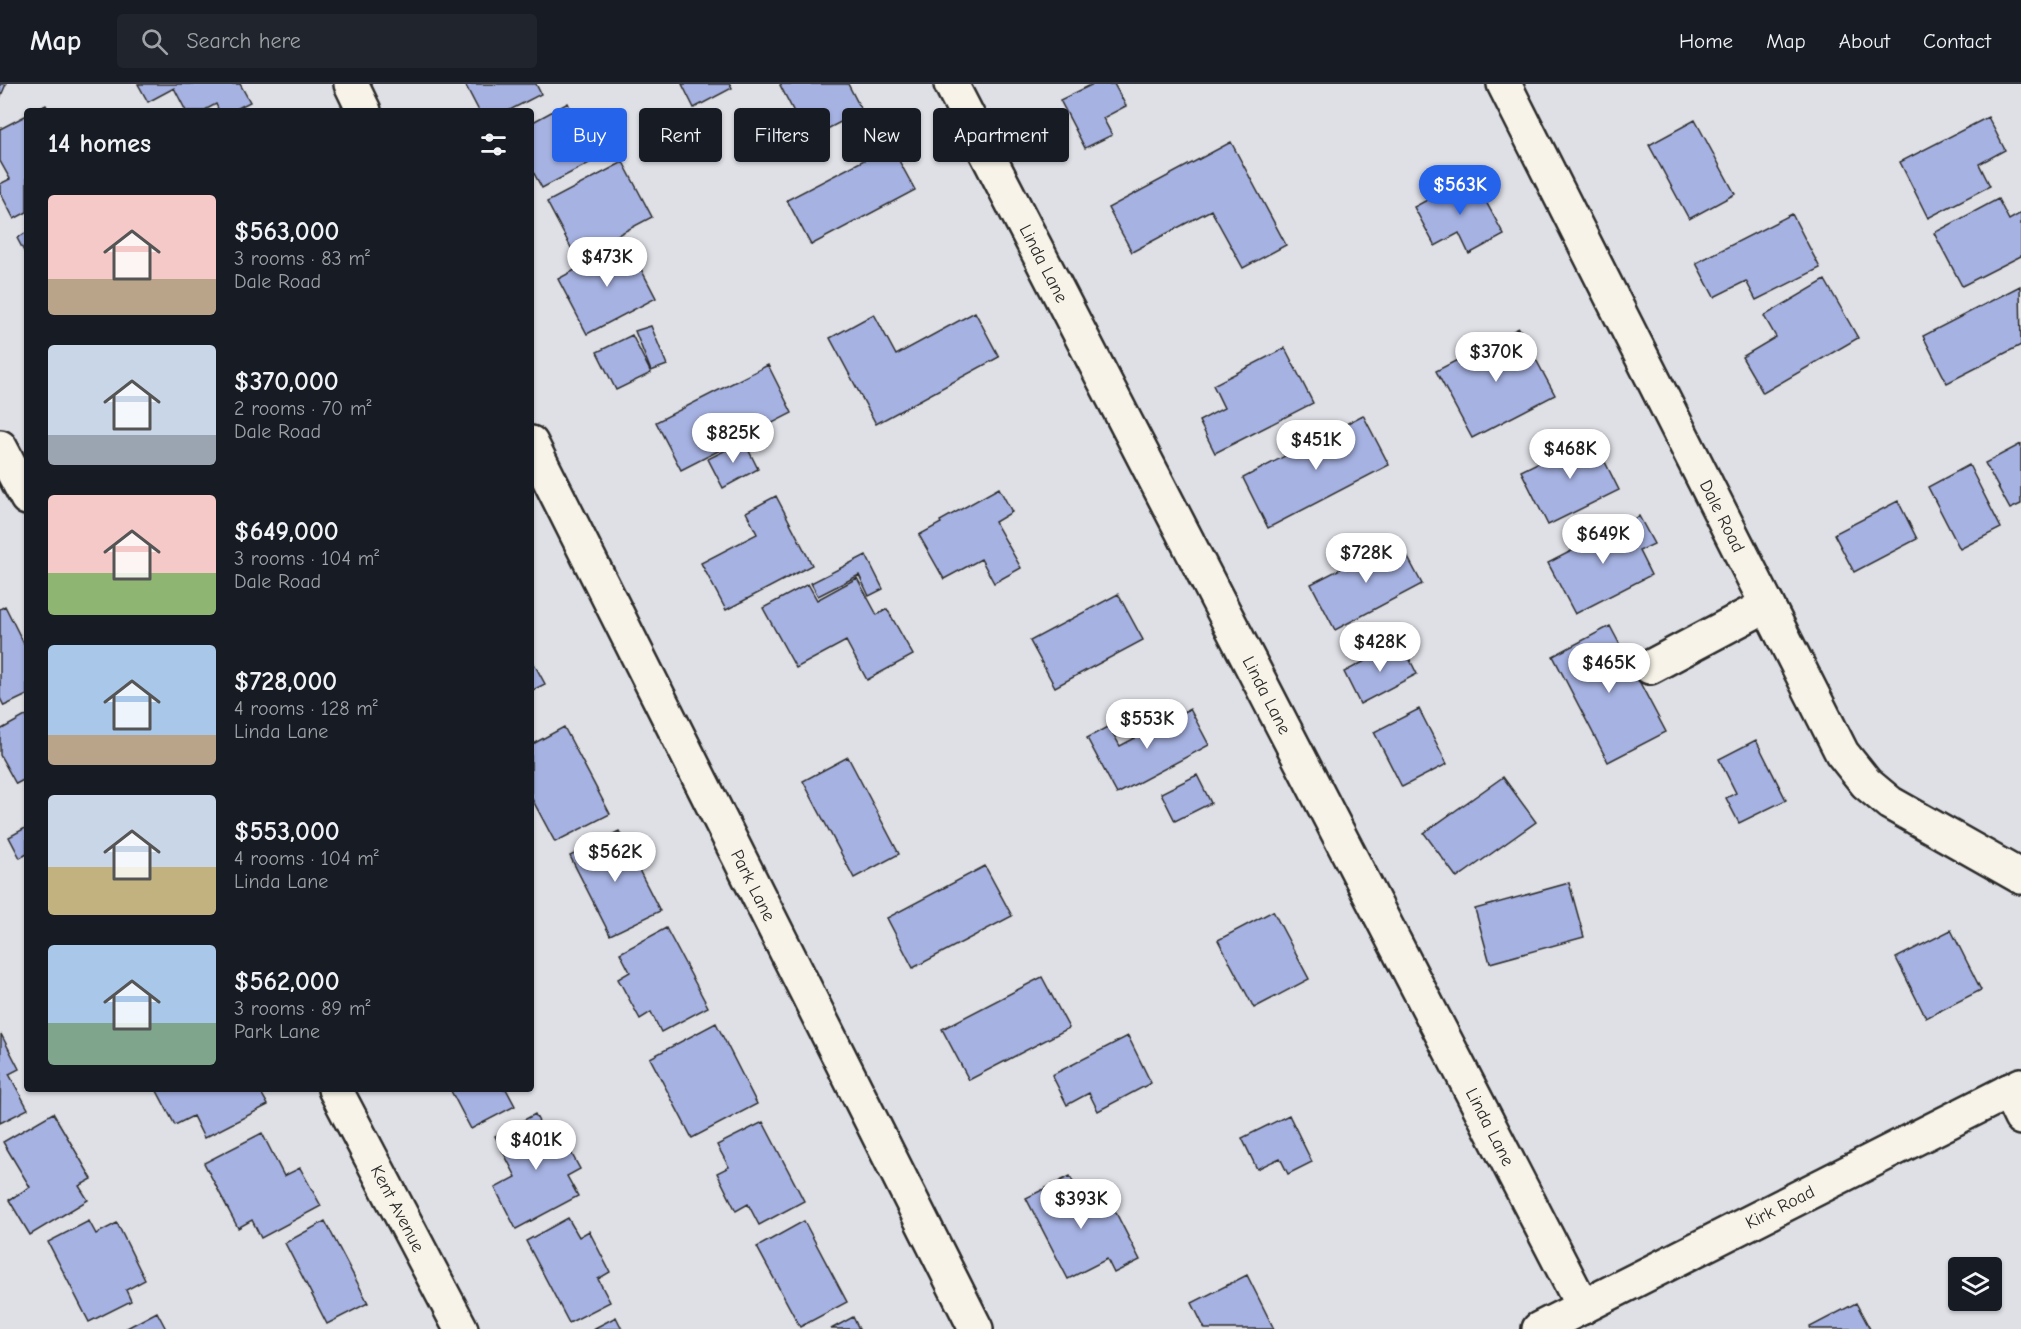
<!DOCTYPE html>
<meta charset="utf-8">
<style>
:root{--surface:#171b24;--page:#20242c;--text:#f1f3f6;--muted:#9ea1a6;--line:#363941;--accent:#2563eb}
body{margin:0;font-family:"Comic Neue",sans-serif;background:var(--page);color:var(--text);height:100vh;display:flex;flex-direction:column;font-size:22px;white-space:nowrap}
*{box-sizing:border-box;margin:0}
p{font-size:20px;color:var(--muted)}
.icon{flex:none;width:33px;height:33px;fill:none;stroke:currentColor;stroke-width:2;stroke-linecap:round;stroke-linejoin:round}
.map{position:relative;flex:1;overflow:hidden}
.side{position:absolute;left:24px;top:24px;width:510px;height:984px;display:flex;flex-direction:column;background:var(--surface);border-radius:6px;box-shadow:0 2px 4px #0004}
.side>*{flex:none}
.top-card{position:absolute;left:552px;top:24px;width:570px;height:54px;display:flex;gap:12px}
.controls{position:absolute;left:1948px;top:1173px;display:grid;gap:12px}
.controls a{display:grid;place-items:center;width:54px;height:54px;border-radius:6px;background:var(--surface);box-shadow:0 2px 4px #0004;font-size:30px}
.price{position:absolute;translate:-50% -51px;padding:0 14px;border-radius:21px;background:#fff;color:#222;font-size:20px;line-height:39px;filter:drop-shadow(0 2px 3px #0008)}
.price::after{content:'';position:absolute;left:50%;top:36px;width:18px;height:14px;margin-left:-9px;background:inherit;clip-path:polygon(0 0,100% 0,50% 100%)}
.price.active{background:var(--accent);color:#fff}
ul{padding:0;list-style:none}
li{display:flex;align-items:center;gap:18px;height:150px;padding:0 24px}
li span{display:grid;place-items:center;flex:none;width:168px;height:120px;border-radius:6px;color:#555}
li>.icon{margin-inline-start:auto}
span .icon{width:72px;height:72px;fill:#fffc;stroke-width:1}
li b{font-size:26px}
h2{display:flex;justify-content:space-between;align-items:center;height:72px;padding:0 24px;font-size:26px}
.tag{padding:0 21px;border-radius:6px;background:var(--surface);box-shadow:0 2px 4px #0004;font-size:21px;line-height:54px}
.tag.active{background:var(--accent);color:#fff}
header{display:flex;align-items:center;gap:36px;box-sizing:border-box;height:84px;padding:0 30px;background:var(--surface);border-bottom:2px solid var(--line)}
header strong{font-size:28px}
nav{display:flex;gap:33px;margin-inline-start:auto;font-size:21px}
.search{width:420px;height:54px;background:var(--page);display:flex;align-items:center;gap:15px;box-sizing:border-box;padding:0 21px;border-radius:6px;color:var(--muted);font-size:22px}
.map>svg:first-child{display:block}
.building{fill:#a6b2e2;stroke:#2b2b2b;stroke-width:1.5}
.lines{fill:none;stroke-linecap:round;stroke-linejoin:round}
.minor-casing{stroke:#2b2b2b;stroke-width:38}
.minor{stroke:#f7f3e8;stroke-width:33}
.labels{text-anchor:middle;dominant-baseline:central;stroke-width:4.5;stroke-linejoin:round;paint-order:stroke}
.street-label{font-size:18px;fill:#2b2b2b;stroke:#f7f3e8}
</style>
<header>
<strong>Map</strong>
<div class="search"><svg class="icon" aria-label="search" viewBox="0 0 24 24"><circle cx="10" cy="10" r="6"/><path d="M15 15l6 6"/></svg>Search here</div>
<nav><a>Home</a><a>Map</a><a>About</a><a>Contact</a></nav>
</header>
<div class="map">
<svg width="2021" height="1245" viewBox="0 0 2021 1245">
<rect width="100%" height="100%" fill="#dfe0e6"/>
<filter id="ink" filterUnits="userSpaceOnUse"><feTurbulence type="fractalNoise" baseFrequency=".0167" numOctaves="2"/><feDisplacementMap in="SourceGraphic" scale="12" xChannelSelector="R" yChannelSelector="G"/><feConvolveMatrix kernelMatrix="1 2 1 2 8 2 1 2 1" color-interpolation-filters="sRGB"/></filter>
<g filter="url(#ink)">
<path class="building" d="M0,0H6L0,14Z
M138,0H240L250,18L232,27H219L216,20L203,27H186L174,4L148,18Z
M465,0H536L541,10L508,27H479Z
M682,0H730L732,4L694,24Z
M782,0H848L862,27L808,55L780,1Z
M1093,0H1114L1126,22L1103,34L1112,51L1085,64L1060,16Z
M568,19L597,75L542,104L531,84V39Z
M46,21L49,27H34Z
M27,31V128L14,135L0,108V100L10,95L0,77V45Z
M1988,33L2005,66L1979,80L1990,102L1928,134L1900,78Z
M1695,36L1735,110L1689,135L1649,61Z
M1231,58L1286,161L1243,184L1211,126L1132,168L1108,124Z
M891,62L915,106L811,161L787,116Z
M623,78L652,133L576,173L547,118Z
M1472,92L1504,151L1469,170L1459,149L1435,162L1414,123Z
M1998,115L2009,136L2021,129V172L1962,202L1934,149Z
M1792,130L1820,184L1756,216L1746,197L1714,213L1696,179Z
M27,148V173L17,154Z
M627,158L656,214L587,250L558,195Z
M1825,196L1858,254L1763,309L1742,273L1776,253L1764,232Z
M2020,202L2021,261L1947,299L1923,252Z
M975,228L999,273L876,340L830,254L874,230L896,271Z
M651,242L667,281L651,287L635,247Z
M1519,244L1555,311L1472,354L1436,287Z
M632,251L651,289L616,306L597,268Z
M1285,264L1313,319L1215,369L1199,337L1224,324L1213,301Z
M768,281L792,329L681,386L656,338Z
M1363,331L1389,381L1268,444L1243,394Z
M1592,352L1619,406L1548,441L1521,387Z
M744,357L758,385L723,404L708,375Z
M2021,360V420L2010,425L1985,379Z
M1969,381L2001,444L1960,465L1928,403Z
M999,404L1012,428L995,438L1021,484L994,499L981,475L944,495L919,451L941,439L940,437Z
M776,412L812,481L726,526L701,479L757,450L746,428Z
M1898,417L1917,455L1854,488L1834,450Z
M1639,432L1654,460L1639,467L1651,491L1575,530L1548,479Z
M1398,455L1422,500L1335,546L1311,500Z
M866,471L883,505L869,512L859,491L818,512L811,499Z
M857,494L877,531L887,525L913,571L867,596L846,557L796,584L763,524L808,500L817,516Z
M1118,510L1143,556L1055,603L1030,557Z
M5,522L27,566V611L4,622L0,614V525Z
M1610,542L1666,648L1608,678L1553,572Z
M1401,558L1417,590L1360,620L1344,588Z
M531,574L545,600L531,607Z
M1190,625L1209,661L1117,710L1087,654L1109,642L1120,662Z
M1419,625L1447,680L1402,703L1374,648Z
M27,631V694L16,700L0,671V646Z
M564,643L610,730L555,758L531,713V661Z
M1756,656L1786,716L1739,739L1726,714L1736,709L1719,675Z
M848,673L899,770L854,794L803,697Z
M1197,691L1211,719L1175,737L1161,709Z
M1503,693L1536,738L1457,794L1424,749Z
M27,743V770L20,774L9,753Z
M619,747L660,827L610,851L570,772Z
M985,782L1012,832L913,884L887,834Z
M1569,799L1584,853L1490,879L1475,825Z
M1273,827L1309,895L1254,924L1218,856Z
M666,844L708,923L661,948L651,928L640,935L618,895L630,888L620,869Z
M1951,846L1981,906L1926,934L1896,874Z
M1042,893L1069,944L969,996L942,945Z
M716,939L757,1020L692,1054L650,974Z
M1,950L19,985L9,990L28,1025L0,1039Z
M1128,952L1151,999L1098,1027L1089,1009L1067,1021L1052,991Z
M156,1005H259L268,1021L204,1054L193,1032L175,1041Z
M450,1005H506L515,1022L471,1045Z
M53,1029L92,1095L79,1102L88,1116L30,1151L9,1116L30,1103L3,1058Z
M535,1030L545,1049L557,1043L580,1085L567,1092L578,1112L516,1145L495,1104L516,1093L495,1052Z
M1289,1031L1312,1078L1288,1090L1280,1074L1257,1085L1242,1054Z
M763,1038L804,1117L759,1141L748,1120L736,1127L717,1089L729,1083L717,1061Z
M262,1049L284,1092L300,1084L321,1122L261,1154L252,1136L238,1144L204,1079Z
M1070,1092L1089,1130L1111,1119L1140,1176L1114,1189L1107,1175L1068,1195L1026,1114Z
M568,1134L579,1153L589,1147L610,1188L598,1195L610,1218L569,1239L526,1157Z
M89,1137L96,1150L117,1139L145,1196L126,1206L131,1217L89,1238L48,1158Z
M325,1137L368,1219L327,1240L285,1159Z
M804,1137L847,1218L800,1243L757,1163Z
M1247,1191L1274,1245H1205L1192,1219Z
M1856,1219L1870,1245H1811L1810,1243Z
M157,1228L166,1245H125Z
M616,1233L622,1245H593Z
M853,1233L859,1245H831Z"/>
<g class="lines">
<g class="minor-casing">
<g id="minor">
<path d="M351,0L364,27"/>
<path id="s1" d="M951,0L1583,1223"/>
<path id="s2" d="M1504,0L1842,669L1866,699L1890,719L2021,793"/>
<path id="s3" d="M531,359L976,1245"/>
<path d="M0,363L27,414"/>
<path d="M1650,583L1767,521"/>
<path id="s4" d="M335,1005L461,1245"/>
<path d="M2008,1007L2021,1034"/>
<path id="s5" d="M1539,1245L2021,1001"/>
</g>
</g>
<use href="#minor" class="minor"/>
</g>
</g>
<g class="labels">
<g class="street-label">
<text stroke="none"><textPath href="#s1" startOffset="202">Linda Lane</textPath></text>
<text stroke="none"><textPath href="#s2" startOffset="484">Dale Road</textPath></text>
<text stroke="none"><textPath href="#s1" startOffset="688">Linda Lane</textPath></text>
<text stroke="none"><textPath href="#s3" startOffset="495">Park Lane</textPath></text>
<text stroke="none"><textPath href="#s1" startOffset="1174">Linda Lane</textPath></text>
<text stroke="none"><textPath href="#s5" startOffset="270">Kirk Road</textPath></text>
<text stroke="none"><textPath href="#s4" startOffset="135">Kent Avenue</textPath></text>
</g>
</g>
</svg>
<div class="controls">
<a><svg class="icon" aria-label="layers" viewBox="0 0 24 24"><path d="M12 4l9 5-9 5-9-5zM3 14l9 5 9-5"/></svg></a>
</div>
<b class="price active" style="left:1460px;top:132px">$563K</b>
<b class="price" style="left:607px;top:204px">$473K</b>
<b class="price" style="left:1496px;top:299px">$370K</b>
<b class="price" style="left:733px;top:380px">$825K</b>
<b class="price" style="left:1316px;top:387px">$451K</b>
<b class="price" style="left:1570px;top:396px">$468K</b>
<b class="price" style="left:1603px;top:481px">$649K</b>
<b class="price" style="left:1366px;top:500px">$728K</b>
<b class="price" style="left:1380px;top:589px">$428K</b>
<b class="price" style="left:1609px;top:610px">$465K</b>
<b class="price" style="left:1147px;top:666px">$553K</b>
<b class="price" style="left:615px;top:799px">$562K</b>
<b class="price" style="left:536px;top:1087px">$401K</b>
<b class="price" style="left:1081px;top:1146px">$393K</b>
<div class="top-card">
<a class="tag active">Buy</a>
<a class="tag">Rent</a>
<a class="tag">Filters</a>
<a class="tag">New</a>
<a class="tag">Apartment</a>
</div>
<section class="side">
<h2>14 homes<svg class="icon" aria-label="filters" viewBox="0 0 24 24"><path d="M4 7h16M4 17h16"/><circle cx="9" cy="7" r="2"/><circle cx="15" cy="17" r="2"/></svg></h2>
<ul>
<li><span style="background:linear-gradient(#f6c9c9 70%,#b9a48a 0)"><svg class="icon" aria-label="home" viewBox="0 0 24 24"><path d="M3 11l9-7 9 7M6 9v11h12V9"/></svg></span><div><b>$563,000</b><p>3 rooms · 83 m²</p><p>Dale Road</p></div></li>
<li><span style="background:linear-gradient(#c9d6e8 75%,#9aa5b1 0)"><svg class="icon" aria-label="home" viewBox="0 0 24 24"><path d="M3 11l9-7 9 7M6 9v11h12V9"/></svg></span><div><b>$370,000</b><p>2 rooms · 70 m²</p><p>Dale Road</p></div></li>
<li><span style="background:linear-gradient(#f6c9c9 65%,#8fb573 0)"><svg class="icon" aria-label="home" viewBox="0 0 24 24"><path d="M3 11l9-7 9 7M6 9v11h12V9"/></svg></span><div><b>$649,000</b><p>3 rooms · 104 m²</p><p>Dale Road</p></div></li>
<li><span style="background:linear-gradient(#a9c7e8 75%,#b9a48a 0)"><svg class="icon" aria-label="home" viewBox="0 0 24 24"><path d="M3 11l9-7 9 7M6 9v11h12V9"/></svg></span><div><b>$728,000</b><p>4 rooms · 128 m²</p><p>Linda Lane</p></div></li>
<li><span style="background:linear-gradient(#c9d6e8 60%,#c2b280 0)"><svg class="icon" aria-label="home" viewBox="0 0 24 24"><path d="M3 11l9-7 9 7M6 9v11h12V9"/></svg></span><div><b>$553,000</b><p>4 rooms · 104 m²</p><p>Linda Lane</p></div></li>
<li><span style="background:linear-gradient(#a9c7e8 65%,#7fa58c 0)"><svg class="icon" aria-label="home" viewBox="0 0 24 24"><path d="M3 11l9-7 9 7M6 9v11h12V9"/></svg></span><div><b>$562,000</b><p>3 rooms · 89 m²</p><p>Park Lane</p></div></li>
</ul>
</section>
</div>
